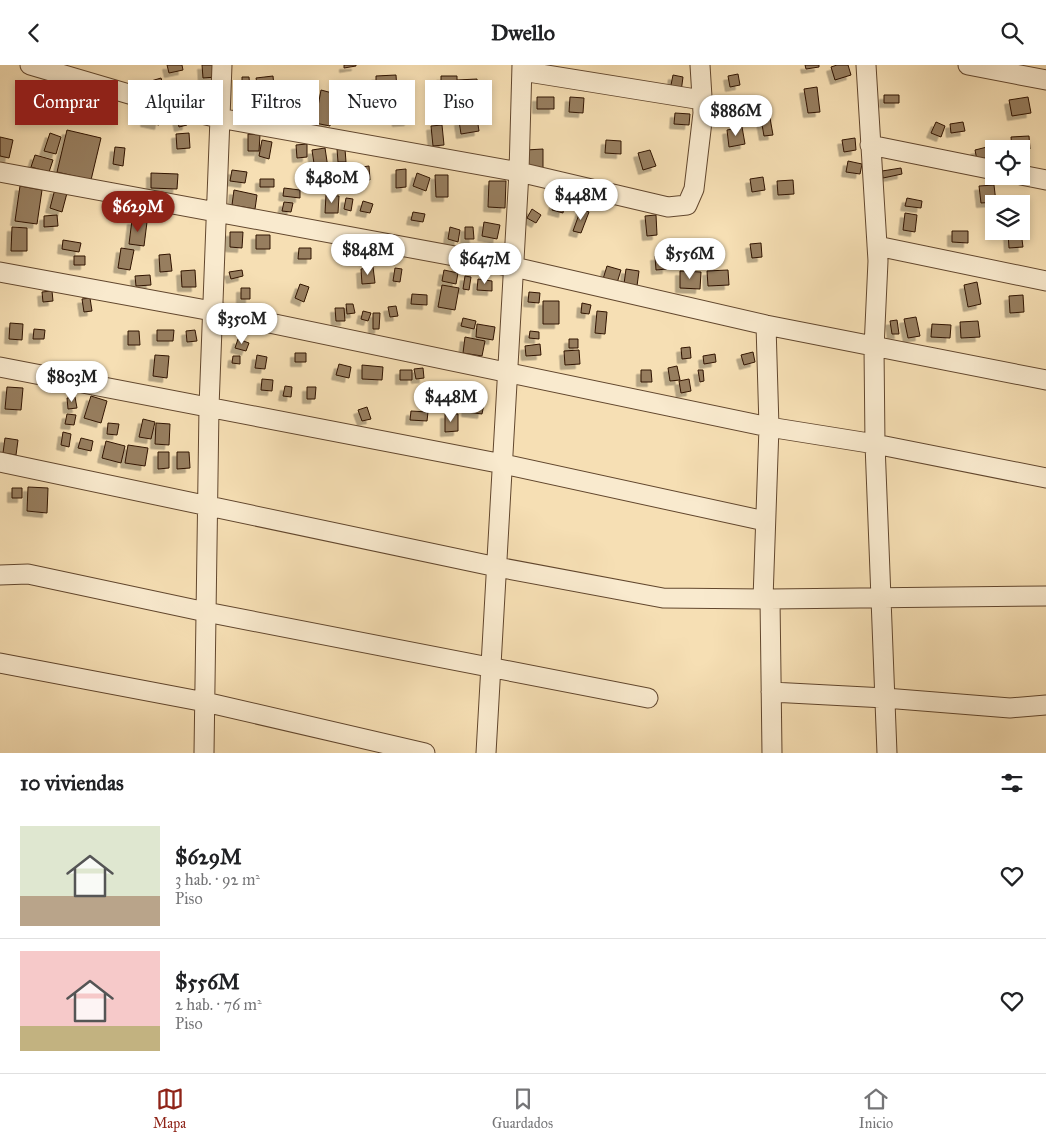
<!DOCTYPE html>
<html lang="es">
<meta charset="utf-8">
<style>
:root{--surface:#fff;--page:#f6f6f6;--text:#202124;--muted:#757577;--line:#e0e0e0;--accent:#8f2418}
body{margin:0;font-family:"IM FELL Great Primer",serif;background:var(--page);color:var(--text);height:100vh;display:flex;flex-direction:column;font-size:19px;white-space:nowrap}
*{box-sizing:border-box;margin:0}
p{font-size:16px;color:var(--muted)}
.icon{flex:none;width:28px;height:28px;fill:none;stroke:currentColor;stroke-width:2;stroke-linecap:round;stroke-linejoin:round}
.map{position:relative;height:688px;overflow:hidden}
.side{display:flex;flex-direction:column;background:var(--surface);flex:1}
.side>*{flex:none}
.guide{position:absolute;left:15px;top:15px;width:500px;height:45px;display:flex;gap:10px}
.controls{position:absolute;left:985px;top:75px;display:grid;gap:10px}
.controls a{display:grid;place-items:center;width:45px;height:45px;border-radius:0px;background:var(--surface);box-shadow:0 2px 8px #0003;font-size:25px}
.price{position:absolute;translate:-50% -42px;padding:0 11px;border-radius:18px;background:#fff;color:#222;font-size:16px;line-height:32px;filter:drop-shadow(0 1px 2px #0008)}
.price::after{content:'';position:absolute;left:50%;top:30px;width:15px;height:11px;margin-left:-8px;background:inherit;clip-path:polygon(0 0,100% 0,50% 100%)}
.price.active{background:var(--accent);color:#fff}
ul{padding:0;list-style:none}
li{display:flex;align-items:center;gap:15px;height:125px;padding:0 20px}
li+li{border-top:1px solid var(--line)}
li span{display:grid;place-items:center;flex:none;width:140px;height:100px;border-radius:0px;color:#555}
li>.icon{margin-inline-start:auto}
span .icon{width:60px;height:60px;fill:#fffc;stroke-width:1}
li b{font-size:21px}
h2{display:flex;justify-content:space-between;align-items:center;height:60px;padding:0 20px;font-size:21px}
.chip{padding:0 18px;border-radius:0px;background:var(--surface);box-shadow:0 2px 8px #0003;font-size:18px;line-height:45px}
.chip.active{background:var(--accent);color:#fff}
header{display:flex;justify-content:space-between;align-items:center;height:65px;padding:0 20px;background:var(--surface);font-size:22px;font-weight:700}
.tab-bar{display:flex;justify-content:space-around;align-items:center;height:70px;border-top:1px solid var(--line);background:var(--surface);font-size:14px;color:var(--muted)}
.tab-bar a{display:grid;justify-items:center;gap:2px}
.tab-bar .active{color:var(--accent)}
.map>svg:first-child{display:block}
.building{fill:#977e5f;stroke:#301402;filter:url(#shadow)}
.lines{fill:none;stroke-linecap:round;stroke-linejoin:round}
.minor-casing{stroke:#62472e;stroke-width:21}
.minor{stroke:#f9eace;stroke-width:19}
</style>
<header><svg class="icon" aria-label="back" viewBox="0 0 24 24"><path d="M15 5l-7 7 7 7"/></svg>Dwello<svg class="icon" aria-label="search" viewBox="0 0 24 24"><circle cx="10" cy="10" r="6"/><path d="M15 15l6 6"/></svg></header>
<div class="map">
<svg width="1046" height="688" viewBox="0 0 1046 688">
<defs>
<filter id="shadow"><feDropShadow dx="-4.5" dy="4.5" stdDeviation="0" flood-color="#0004"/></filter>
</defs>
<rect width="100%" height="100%" fill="#f6dfb4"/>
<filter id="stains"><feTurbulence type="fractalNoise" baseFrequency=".004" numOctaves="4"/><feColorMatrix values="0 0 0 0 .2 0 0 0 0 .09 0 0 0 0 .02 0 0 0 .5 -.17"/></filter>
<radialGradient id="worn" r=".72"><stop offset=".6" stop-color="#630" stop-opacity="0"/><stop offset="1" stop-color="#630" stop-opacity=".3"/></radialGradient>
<path class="building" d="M167,0H182L183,5L169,8Z
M202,0H215L216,12L203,13Z
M344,0H356V1L344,3Z
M805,0H819V2L806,4Z
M837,0H848L851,10L835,15L831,2Z
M738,9L740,20L730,22L728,11Z
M396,10L397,25L376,26V11Z
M673,10L683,12L681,27L670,25Z
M273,11L274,21L258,23L256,13Z
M441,11H457V21H441Z
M242,12H249L250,24L242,25Z
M161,13L164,22L153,25L151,16Z
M477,14L478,26L458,27L457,15Z
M287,20H300V38H287Z
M817,22L820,47L808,48L804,24Z
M321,25L336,29L330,61L315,58Z
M485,29V40L466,41L465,31Z
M41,30L56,32L54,49L38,47Z
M884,30H899V38H884Z
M372,32L390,33L389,50L372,49Z
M537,32H554V44H537Z
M570,32L584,33L583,48L569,47Z
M1028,32L1031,48L1012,51L1009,35Z
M101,35L111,38L107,49L97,46Z
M408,43L409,56L397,57L395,45Z
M148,45L162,48L159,60L145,57Z
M675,48L690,49L689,60L674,59Z
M186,52L187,60L179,62L177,53Z
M477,53L479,66L461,69L459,56Z
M770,53L773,70L764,71L761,54Z
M936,57L945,61L941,72L931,68Z
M963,57L965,66L951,68L950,59Z
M442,60L444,80L433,81L431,61Z
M742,62L745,79L729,82L727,65Z
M67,65L101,73L91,115L57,107Z
M50,68L61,72L56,89L44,86Z
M189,68L190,83L177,84L176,69Z
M248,69L260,70L259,86H248Z
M1029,71L1030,84H1012L1011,72Z
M0,72L13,75L9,93L0,91Z
M855,73L856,85L844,87L842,75Z
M262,75L272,77L269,94L259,91Z
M606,75L621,76V89L605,88Z
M307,79V92L297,93L296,80Z
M115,82L125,83L123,101L113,99Z
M987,82L989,92L977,95L975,85Z
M325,83L328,103L315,105L312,85Z
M337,84H345L346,97H338Z
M543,84V103H526V85Z
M650,85L656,101L643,105L638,88Z
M35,90L53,95L49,107L31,102Z
M848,96L862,99L860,109L846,107Z
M369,101L370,115H363L362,102Z
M901,103L902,109L883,113L882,106Z
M406,104V122L396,123V105Z
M232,105L247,107L245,118L230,116Z
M349,105L360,106V115L348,114Z
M151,108L178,109L177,124L151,123Z
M417,108L430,113L426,126L413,121Z
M435,110H448V132H436Z
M763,112L765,125L752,127L750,114Z
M260,114H274V122H260Z
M793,115L794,129L778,130L777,116Z
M489,116H506L505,143L488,142Z
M994,120L996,137L981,138L979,121Z
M20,121L42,125L37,159L15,156Z
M284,123L300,125V133L283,131Z
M55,124L67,128L62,147L50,143Z
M234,125L257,130L255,144L232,140Z
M326,130L339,131L338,148H325Z
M346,133L353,134L351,146L344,144Z
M907,133L922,136L921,143L905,141Z
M1009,134H1023V146H1021V139H1009Z
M363,136L373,139L370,148L360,146Z
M284,137L293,138L291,147L282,146Z
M554,138L564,141L563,148L552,145Z
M532,144L541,150L536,158L527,153Z
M581,144L589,147L581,168L573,166Z
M413,147L425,149L423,157L411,155Z
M905,148L917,150L915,167L903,165Z
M57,150L58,161L44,162V151Z
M656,150L657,170L647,171L645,151Z
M132,155L147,157L144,181L129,179Z
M484,157L500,160L497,174L482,171Z
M12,162L27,163V186H11Z
M450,162L460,165L458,177L448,174Z
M465,162H473L474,174H465Z
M952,166H968V178L952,177Z
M230,167H243L242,183L230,182Z
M1021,167L1023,182L1009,183L1008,168Z
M256,170H270V184H256Z
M63,175L81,178L79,187L62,184Z
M761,178L762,192L752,193L750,179Z
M498,179L499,193L489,194L488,180Z
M121,183L134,185L130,205L118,203Z
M299,183H311V194H298Z
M170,189L172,206L160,207L159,190Z
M74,191H85V200H74Z
M655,191H666L667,204L656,205Z
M607,201L621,205L617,218L603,214Z
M373,202L375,218L362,219L361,204Z
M395,203L402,204L400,217L393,216Z
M626,204L639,206L637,221L624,219Z
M195,205L196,222H182L181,206Z
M242,205L243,211L231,214L229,207Z
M444,205L458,208L456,219L442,216Z
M728,205L729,220L708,221L707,206Z
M680,206L701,207L700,224L680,223Z
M150,210L151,220L136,221L135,211Z
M465,211L471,212L469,225L463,224Z
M478,214L492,216V226L477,225Z
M977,217L981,239L968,242L964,220Z
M300,219L309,222L304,237L295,233Z
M442,220L459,223L455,245L438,242Z
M241,223H250V234H241Z
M52,226L53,236L43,237L42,227Z
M529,227L540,228L539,238L528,237Z
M412,229L427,230V240L411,239Z
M1023,230L1024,247L1010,248L1009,231Z
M90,233L92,246L84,247L82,234Z
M543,236H559V259H543Z
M582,238L591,240L589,249L581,248Z
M346,239H353L355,248L347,249Z
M396,241L398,251L390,252L388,242Z
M335,243H344L345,256H336Z
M363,246L371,248L368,256L361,254Z
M597,246L607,247L605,269L595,268Z
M373,248H380L379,264H373Z
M916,252L920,271L908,273L904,254Z
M463,253L476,256L474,264L461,261Z
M897,255L899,269H892L890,256Z
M978,256L980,272L961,273L960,257Z
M10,258L23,259L22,275L9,274Z
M477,259L495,262L493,275L476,272Z
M932,259L951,260L950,273L931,272Z
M34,264L45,265L44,274H33Z
M157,265H174L173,276H157Z
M195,265L197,276L187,277L186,266Z
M128,266H139L140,280H128Z
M530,266L539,267V274L529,273Z
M465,272L485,276L482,291L463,288Z
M238,274L249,278L246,286L235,283Z
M569,274H578V283H569Z
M540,279L541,290L526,291L525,281Z
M690,282L691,293L682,294L681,283Z
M579,285L580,299L565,300L564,286Z
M753,287L755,297L744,300L741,290Z
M295,288H306V297H295Z
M715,289L716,297L704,299L703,291Z
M155,290L169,291L167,313L153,311Z
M257,290L267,292L265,304L255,303Z
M233,291H240V299L232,298Z
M339,299L351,302L349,313L336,310Z
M362,300L383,302L382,315L362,314Z
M677,301L680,315L670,316L668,303Z
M423,303L424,313L416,314L414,304Z
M400,305H412V315H400Z
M641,305H651L652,317H641Z
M698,305H703L704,316L700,317Z
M262,314L273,315L272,326L261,325Z
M689,314L691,326L681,328L679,316Z
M285,321L292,322L291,332L283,331Z
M7,322L23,323L21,345L5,344Z
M307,322H316L315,334H307Z
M91,331L107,336L101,358L84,353Z
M75,332L77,343L68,344L67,333Z
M467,337L484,339L482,349L466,347Z
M367,342L371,354L362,356L358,345Z
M411,346L428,347L427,356L410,355Z
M67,349L76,350L74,360L65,359Z
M445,349H458V366L445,367Z
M143,354L155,357L151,374L139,372Z
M108,358L119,359L117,370L107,369Z
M156,358L170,359L169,380L155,379Z
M63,367L71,369L69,382L61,380Z
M5,373L18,375L16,390L3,388Z
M81,373L93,376L91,386L78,383Z
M106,376L125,381L121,398L102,393Z
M128,380L148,383L145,401L125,398Z
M158,387H169V403L158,404Z
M177,387H189L190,403L177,404Z
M28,422L48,423L47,448L27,446Z
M12,423H22V433H12Z"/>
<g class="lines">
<g class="minor-casing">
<path id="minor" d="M30,0L180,44L219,53L519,107L668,142L687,140L694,124L703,48L700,0
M866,0L878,196L874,283L875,379L887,688
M968,0L1046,15
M522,6L702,35
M870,80L994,105
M0,107L514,202L766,260L1046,315
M1021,110L1046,115
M877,181L1046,216
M0,207L212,246L769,362L875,379L1046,413
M0,302L503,399L765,456
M0,397L497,502L663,533L770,534L1046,531
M0,510L28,509L206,547L648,633
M763,534L769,362L766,260
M770,534L772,688
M0,598L205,637L425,688
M771,627L885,633L1010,643L1046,640
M204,688L209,342L222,0
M486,688L519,107L522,0"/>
</g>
<use href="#minor" class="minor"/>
</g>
<rect width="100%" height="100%" filter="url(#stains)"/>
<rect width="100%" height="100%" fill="url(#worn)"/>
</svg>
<div class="controls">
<a><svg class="icon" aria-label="locate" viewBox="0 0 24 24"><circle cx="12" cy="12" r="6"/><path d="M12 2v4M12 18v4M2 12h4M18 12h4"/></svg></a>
<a><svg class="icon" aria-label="layers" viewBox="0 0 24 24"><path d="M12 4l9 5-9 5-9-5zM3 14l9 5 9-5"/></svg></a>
</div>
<b class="price" style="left:736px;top:72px">$886M</b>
<b class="price" style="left:332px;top:139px">$480M</b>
<b class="price" style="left:581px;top:156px">$448M</b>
<b class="price active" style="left:138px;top:168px">$629M</b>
<b class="price" style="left:368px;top:211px">$848M</b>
<b class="price" style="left:690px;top:215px">$556M</b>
<b class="price" style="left:485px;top:220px">$647M</b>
<b class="price" style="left:242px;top:280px">$350M</b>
<b class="price" style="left:72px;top:338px">$803M</b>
<b class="price" style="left:451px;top:358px">$448M</b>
<div class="guide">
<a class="chip active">Comprar</a>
<a class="chip">Alquilar</a>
<a class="chip">Filtros</a>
<a class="chip">Nuevo</a>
<a class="chip">Piso</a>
</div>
</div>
<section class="side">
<h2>10 viviendas<svg class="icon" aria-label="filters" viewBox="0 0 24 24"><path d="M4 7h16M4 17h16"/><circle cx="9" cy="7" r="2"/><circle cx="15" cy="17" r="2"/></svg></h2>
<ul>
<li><span style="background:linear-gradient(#dfe7d0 70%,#b9a48a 0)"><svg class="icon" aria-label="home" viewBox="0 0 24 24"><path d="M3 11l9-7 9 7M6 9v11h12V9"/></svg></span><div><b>$629M</b><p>3 hab. · 92 m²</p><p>Piso</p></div><svg class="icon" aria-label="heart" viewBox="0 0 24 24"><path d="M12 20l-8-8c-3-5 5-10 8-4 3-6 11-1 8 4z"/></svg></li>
<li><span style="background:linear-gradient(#f6c9c9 75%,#c2b280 0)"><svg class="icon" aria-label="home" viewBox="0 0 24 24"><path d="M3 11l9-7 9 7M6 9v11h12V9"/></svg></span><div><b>$556M</b><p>2 hab. · 76 m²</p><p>Piso</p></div><svg class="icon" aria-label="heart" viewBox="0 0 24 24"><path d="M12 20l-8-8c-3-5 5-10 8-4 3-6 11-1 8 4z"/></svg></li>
</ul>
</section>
<nav class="tab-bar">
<a class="active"><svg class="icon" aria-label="map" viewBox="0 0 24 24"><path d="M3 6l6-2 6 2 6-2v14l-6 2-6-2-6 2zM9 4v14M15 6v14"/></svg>Mapa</a>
<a><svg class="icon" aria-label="saved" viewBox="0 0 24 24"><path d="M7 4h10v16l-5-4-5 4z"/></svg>Guardados</a>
<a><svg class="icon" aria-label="home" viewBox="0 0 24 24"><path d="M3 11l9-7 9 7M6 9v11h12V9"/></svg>Inicio</a>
</nav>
